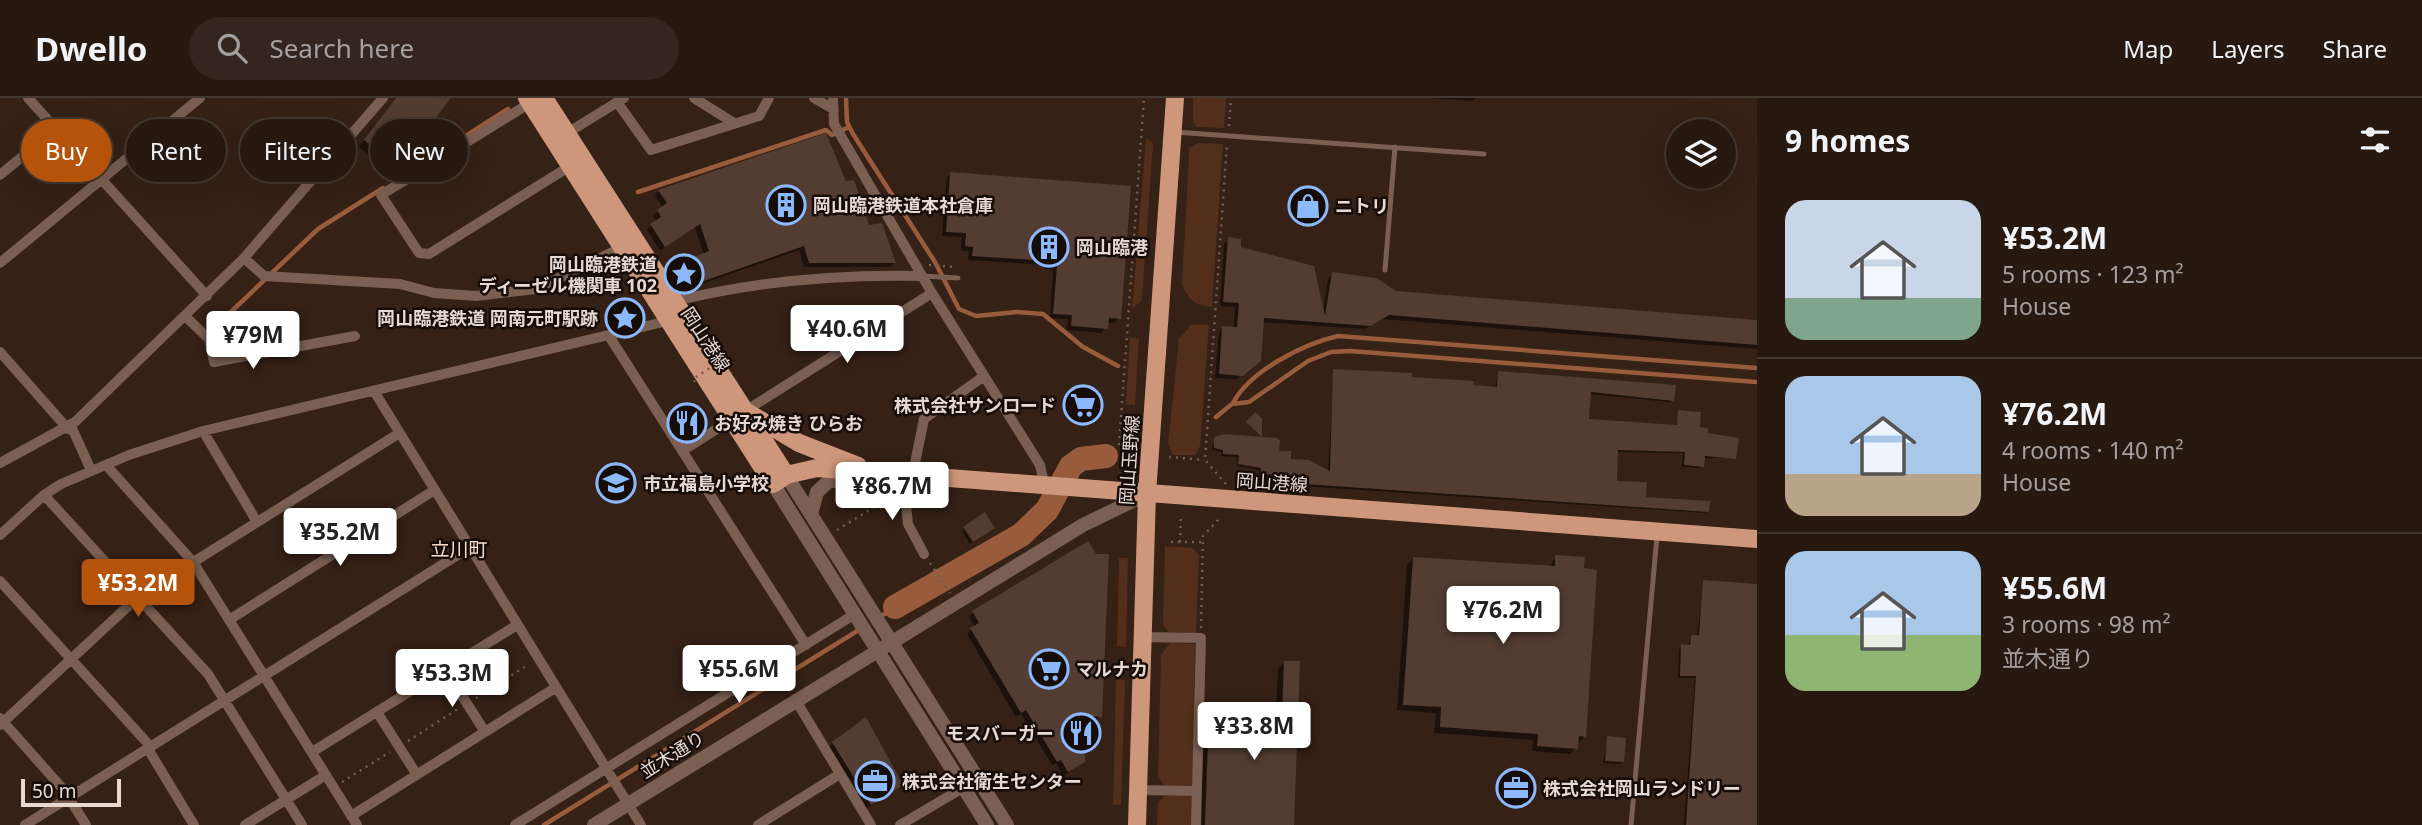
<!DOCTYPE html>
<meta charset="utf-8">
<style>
:root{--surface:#281910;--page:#34261e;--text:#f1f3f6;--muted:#a5a09f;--line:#443830;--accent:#b45309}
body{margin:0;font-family:"Noto Sans","Noto Sans JP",sans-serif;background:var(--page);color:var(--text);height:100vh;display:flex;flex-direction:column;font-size:26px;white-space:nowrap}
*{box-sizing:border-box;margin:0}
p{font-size:23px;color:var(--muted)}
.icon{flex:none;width:38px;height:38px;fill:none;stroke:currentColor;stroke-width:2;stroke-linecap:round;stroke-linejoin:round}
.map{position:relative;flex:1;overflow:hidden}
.details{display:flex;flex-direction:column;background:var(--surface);width:665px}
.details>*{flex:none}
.guide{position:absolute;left:21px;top:21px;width:665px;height:63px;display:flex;gap:14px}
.buttons{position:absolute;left:1666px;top:21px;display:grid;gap:14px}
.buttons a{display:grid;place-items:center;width:70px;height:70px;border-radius:50%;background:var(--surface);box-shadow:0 7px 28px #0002,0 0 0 2px var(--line);font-size:35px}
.scale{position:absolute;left:21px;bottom:18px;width:100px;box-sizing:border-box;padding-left:7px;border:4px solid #e7d9d2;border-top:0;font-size:19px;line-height:24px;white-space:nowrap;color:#e7d9d2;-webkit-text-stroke:5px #160d09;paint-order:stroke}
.price{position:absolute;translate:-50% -60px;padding:0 16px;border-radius:7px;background:#fff;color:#222;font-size:23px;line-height:46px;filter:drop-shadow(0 2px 4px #0008)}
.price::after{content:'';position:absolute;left:50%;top:42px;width:21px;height:16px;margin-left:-10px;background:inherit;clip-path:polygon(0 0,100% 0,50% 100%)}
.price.selected{background:var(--accent);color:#fff}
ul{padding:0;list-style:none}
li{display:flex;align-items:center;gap:21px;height:175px;padding:0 28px}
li+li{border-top:2px solid var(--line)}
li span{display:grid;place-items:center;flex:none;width:196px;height:140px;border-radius:21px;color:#555}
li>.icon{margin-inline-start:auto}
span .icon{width:84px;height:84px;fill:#fffc;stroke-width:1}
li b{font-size:30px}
h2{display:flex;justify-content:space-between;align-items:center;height:84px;padding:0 28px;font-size:30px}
.pill{padding:0 24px;border-radius:32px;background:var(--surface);box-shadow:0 7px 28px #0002,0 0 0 2px var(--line);font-size:24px;line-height:63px}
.pill.selected{background:var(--accent);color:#fff}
header{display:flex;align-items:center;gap:42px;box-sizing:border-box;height:98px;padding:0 35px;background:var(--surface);border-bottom:2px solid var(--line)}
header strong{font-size:33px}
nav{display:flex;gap:38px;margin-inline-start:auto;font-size:24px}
.search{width:490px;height:63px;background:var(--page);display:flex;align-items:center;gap:18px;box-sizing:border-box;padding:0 24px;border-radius:38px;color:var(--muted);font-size:26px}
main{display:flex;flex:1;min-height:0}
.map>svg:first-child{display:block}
.green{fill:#522e1b}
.shadow{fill:#0007}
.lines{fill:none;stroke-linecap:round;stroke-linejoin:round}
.stream{stroke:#985c3c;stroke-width:4.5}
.river{stroke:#985c3c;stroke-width:24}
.building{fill:#533d32}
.path{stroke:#715f55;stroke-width:2.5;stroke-dasharray:2 5;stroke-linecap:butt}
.service{stroke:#7a5f52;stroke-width:5}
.minor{stroke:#7a5f52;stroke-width:10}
.tertiary{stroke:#7a5f52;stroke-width:14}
.primary{stroke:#ce967b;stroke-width:18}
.path-bridge{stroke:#715f55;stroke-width:2.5;stroke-dasharray:2 5;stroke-linecap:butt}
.labels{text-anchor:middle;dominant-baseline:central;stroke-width:5;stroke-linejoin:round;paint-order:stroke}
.poi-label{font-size:18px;font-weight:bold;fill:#e7d9d2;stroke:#160d09;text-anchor:start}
.street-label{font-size:18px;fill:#e7d9d2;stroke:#160d09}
.neighbourhood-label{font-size:19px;fill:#f7dbcd;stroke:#160d09}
</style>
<header>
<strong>Dwello</strong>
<div class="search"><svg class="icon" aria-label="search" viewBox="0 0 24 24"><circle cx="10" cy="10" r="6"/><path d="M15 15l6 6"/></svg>Search here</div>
<nav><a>Map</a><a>Layers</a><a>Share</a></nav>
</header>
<main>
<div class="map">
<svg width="1757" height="727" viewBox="0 0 1757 727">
<rect width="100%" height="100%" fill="#352116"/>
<path class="green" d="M1193,0H1226L1224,30L1197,29L1193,24Z
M1146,40L1153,45L1142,202L1132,211Z
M1198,45L1223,46L1212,209C1196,208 1188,202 1182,186L1189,57V50Z
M1191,227H1209L1200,348L1195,357H1173L1168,346L1179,241Z
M1130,240H1139L1135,307L1126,306Z
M1165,448L1193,450L1199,457L1196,536L1169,534L1163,527Z
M1119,460H1128L1126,549L1117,548Z
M1170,545L1195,546L1193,688H1164L1158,678L1161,557Z
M1116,581L1125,582L1121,707H1113Z
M1165,698H1193L1192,727H1157L1158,704Z"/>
<path class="shadow" d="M397,0H449L391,74L359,49Z
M1430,0H1476L1473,3Z
M951,76L1119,221L1114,225H1107L1102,235L1067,232L1068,221L1050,220L1053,172L1045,171V167L968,162L969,153L961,152L962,139L942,138L947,80Z
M845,85L868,129L894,165L890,169H804L799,152L690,190L689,185L681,190L670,173L704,157L695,129L660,152L647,132L656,122L653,118L663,110L655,98L659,93Z
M1229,141L1323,214L1328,181L1333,176L1395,195L1757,224V251L1383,221L1365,231L1262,224L1254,267L1237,281L1215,280L1219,235L1223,230L1234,231L1235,209L1220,208L1224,146Z
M1334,273L1495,291L1498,275L1672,302L1670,304L1589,296L1587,323L1676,328L1679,314L1735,360H1703L1700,370L1682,369L1683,355L1617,354L1615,384L1644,400L1708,413L1705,415L1301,388L1272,384V379L1259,377V372L1237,368V359L1221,358L1222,354L1212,352L1215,341L1278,354L1289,362L1328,374Z
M964,430L990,432L970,446L962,433Z
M1556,458L1584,638L1570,656L1532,653L1533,642L1434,635L1436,615L1397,612L1407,467L1413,461L1550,469Z
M1704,484L1757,488V727H1684L1695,580H1678L1679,551L1688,548L1691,538L1697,539Z
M974,514L1100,618L1095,623L1085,622L1083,664L1078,668L1063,678L1056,665L1052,667L1021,616L1016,619L967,536L975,529L969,519Z
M1284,565L1292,727H1200L1204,621L1210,614L1276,616L1278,571Z
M1608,640L1622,663L1620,666L1603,665Z
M834,645L901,687L864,712L827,651Z"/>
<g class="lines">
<path class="stream" d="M846,0L847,24L853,36L935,164L959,211L976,218L1017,214L1043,216L1083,249L1118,268
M420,67L508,11
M638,94L826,32L832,37L849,29
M214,230L318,131L383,90
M1233,305C1250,273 1303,246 1338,238L1757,270
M1216,319L1232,306L1249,304L1308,263L1331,254L1350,253L1757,284
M878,520L895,509
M544,727L862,530"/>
<path class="river" d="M895,509L1021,437L1047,412L1071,368L1081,361L1106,358"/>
</g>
<path class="building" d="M396,0H451L398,69L364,42Z
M826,35L846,83L854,82L869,127L882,125L896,165H809L804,148L695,186L694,182L686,187L674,167L709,153L700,126L665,149L650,126L661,119L657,112L667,105L658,92Z
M950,74L1131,88L1121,221L1109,220L1108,231L1071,228L1072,217L1053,216L1057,168L1049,167V163L972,158L973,149L965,148L966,135L946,134Z
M1228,139L1241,141V149L1314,168L1325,218L1332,174L1376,180L1396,193L1757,222V247L1389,217L1371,228L1264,220L1261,263L1243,278L1219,276L1222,228L1237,229L1239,205L1223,204Z
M1333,271L1412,275V279L1474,283L1473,287L1497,289L1498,273L1676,287L1674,303L1591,294L1589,321L1677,327L1678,312L1701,314L1700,329L1708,330V335L1739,340L1736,361L1705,358L1704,369L1684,367L1685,354L1618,352L1617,383L1647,384L1646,399L1710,403L1709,414L1304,386L1273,382L1274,377L1260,376L1261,370L1238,366L1239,357L1223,356V352L1214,350V339L1225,336L1276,340L1280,342L1279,353H1291V361L1309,362L1330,373Z
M1255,314L1262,320V339L1246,324Z
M985,414L995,430L973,444L963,429Z
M1088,443L1096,456H1109L1102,619L1087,618L1085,664L1068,674L1061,662L1057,664L1026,612L1021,615L970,530L979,525L972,513Z
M1555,457L1585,459L1584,470L1597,472L1586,639L1579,638L1578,651L1537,648L1538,636L1440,629L1441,609L1403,607L1413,459L1555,468Z
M1703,482L1757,486V727H1686L1696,578H1680L1681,546L1690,547L1691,537H1699Z
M1284,563H1300L1294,727H1205L1209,613L1282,615Z
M866,619L903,687L871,707L832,644Z
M1607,638L1626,640L1624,664L1605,663Z"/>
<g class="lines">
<path class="path" d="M1229,28L1231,0
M929,167L954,169
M1119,347L1144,0
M1169,359L1204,362
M1226,386L1205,362L1227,45
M837,432L894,397
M1171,444H1202
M1180,444L1181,420
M930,465L950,495
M1201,530L1203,438L1219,421
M476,600L529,566
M408,643L458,611
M342,684L390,654"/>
<path class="service" d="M1175,34L1484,56
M1385,172L1395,49
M922,178L958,180
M1631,727L1657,438"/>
<path class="minor" d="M28,0L207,198
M694,0L734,25
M814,0L833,11
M833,0L834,26L932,195L1040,367L1045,389
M535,2L381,97L419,155L429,156L575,65
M617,4L651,52L759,18L769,0
M564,37L624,0
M0,77L56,31
M244,160L264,178L400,186L434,195L476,198L536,191L627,147
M0,165L200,0
M672,204C755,183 837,176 922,178
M186,219L209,241L214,264L355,238
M609,238L806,547
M0,254L68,331
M374,293L641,727
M71,328L91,372
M203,333L257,424
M682,353L932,195
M0,365L75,324L244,160L383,0
M106,367L193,464L357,727
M903,379L908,426L924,456
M912,380L924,321L984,278
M44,397L208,576L302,727
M0,437L44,397L61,386L129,357L203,333L672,222
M0,483L151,649
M229,522L433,393
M1142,539L1201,540L1196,727
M445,571L485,634
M795,601L871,727
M377,614L417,677
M0,620L70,699
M0,627L139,498L398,336
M148,651L194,727
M312,654L517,527
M1139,692L1197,693
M69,700L86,727
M351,718L555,590
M25,727L469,450
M245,727L326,677
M515,727L855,516
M758,727L840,676
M900,727L978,681"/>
<path class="tertiary" d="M786,377L1007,727
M773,386L987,727
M811,416L817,394L829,383H861L881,379
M594,727L1083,427L1147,396"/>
<path class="primary" d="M527,0L773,386L786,377L817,370L1757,441
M544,0L786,377
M745,313L799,345L858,368
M1137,727L1147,396L1175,0"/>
<path class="path-bridge" d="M695,284L693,281L724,261L726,264"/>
</g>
<defs>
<g id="building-ring" transform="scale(2.0125)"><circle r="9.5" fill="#160d09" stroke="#8bb9fc" stroke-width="1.5"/><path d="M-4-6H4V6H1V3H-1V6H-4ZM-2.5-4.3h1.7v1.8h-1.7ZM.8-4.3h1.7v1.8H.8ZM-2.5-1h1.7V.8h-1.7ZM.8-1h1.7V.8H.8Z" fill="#8bb9fc"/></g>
<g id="shop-ring" transform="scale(2.0125)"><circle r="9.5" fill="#160d09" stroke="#8bb9fc" stroke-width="1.5"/><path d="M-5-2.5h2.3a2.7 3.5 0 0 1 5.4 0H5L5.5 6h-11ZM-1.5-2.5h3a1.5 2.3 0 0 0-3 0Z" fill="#8bb9fc"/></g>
<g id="sight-ring" transform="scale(2.0125)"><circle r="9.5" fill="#160d09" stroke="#8bb9fc" stroke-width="1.5"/><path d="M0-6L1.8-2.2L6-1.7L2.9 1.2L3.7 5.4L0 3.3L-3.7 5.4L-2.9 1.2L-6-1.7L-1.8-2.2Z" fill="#8bb9fc"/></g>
<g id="supermarket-ring" transform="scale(2.0125)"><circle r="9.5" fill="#160d09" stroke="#8bb9fc" stroke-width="1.5"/><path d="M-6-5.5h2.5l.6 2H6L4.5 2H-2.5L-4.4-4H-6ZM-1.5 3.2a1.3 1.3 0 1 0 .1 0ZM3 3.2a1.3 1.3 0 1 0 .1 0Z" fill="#8bb9fc"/></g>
<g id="restaurant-ring" transform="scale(2.0125)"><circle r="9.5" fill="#160d09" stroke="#8bb9fc" stroke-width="1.5"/><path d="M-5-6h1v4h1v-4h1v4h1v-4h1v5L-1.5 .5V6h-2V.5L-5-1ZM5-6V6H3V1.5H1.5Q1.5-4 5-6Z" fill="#8bb9fc"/></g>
<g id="school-ring" transform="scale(2.0125)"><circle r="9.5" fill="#160d09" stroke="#8bb9fc" stroke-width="1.5"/><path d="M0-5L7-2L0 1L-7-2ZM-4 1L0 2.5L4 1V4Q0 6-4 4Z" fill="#8bb9fc"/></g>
<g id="office-ring" transform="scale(2.0125)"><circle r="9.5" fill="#160d09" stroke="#8bb9fc" stroke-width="1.5"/><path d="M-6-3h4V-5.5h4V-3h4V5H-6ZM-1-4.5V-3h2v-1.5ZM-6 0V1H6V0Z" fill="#8bb9fc"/></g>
</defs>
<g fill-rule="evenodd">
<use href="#building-ring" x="786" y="107"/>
<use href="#shop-ring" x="1308" y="108"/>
<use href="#building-ring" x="1049" y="149"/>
<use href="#sight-ring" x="684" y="176"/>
<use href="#sight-ring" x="625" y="220"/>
<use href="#supermarket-ring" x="1083" y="307"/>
<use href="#restaurant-ring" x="687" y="325"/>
<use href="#school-ring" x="616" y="385"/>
<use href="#supermarket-ring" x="1049" y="571"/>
<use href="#restaurant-ring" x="1081" y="635"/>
<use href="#office-ring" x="875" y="683"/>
<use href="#office-ring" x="1516" y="690"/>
</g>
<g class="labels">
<g class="poi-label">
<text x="813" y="107">岡山臨港鉄道本社倉庫</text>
<text x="1335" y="108">ニトリ</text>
<text x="1076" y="149">岡山臨港</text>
<text x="657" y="166" text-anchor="end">岡山臨港鉄道<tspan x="657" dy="21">ディーゼル機関車 102</tspan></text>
<text x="598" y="220" text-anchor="end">岡山臨港鉄道 岡南元町駅跡</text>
<text x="1056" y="307" text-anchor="end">株式会社サンロード</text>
<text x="714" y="325">お好み焼き ひらお</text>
<text x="643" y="385">市立福島小学校</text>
<text x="1076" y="571">マルナカ</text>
<text x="1054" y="635" text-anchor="end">モスバーガー</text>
<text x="902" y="683">株式会社衛生センター</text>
<text x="1543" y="690">株式会社岡山ランドリー</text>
</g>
<g class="street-label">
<text transform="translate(706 241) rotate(57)">岡山港線</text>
<text transform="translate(1129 362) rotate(-86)">岡山玉野線</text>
<text transform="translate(1272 384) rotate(4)">岡山港線</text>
<text transform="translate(672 656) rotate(-32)">並木通り</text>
</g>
<g class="neighbourhood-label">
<text x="459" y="451">立川町</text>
</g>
</g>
</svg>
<div class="buttons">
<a><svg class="icon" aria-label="layers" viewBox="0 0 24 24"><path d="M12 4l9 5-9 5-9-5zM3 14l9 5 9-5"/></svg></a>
</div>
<div class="scale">50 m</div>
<b class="price" style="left:847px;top:267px">¥40.6M</b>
<b class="price" style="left:253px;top:273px">¥79M</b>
<b class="price" style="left:892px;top:424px">¥86.7M</b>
<b class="price" style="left:340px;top:470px">¥35.2M</b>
<b class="price selected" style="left:138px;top:521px">¥53.2M</b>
<b class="price" style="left:1503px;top:548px">¥76.2M</b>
<b class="price" style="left:739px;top:607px">¥55.6M</b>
<b class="price" style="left:452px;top:611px">¥53.3M</b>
<b class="price" style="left:1254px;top:664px">¥33.8M</b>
<div class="guide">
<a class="pill selected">Buy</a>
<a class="pill">Rent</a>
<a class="pill">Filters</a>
<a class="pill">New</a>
</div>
</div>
<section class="details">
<h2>9 homes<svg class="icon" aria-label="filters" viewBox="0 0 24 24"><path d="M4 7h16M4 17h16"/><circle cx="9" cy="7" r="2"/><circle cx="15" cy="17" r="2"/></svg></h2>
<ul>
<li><span style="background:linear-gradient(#c9d6e8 70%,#7fa58c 0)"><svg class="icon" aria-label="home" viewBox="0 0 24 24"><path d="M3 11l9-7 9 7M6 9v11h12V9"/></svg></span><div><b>¥53.2M</b><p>5 rooms · 123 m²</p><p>House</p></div></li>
<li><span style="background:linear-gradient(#a9c7e8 70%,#b9a48a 0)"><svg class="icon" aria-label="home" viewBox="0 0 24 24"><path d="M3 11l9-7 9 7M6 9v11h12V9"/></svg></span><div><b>¥76.2M</b><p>4 rooms · 140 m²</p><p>House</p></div></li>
<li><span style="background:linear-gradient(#a9c7e8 60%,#8fb573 0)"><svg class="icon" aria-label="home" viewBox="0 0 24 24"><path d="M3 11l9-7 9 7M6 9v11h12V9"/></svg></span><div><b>¥55.6M</b><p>3 rooms · 98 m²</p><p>並木通り</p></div></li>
</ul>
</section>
</main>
